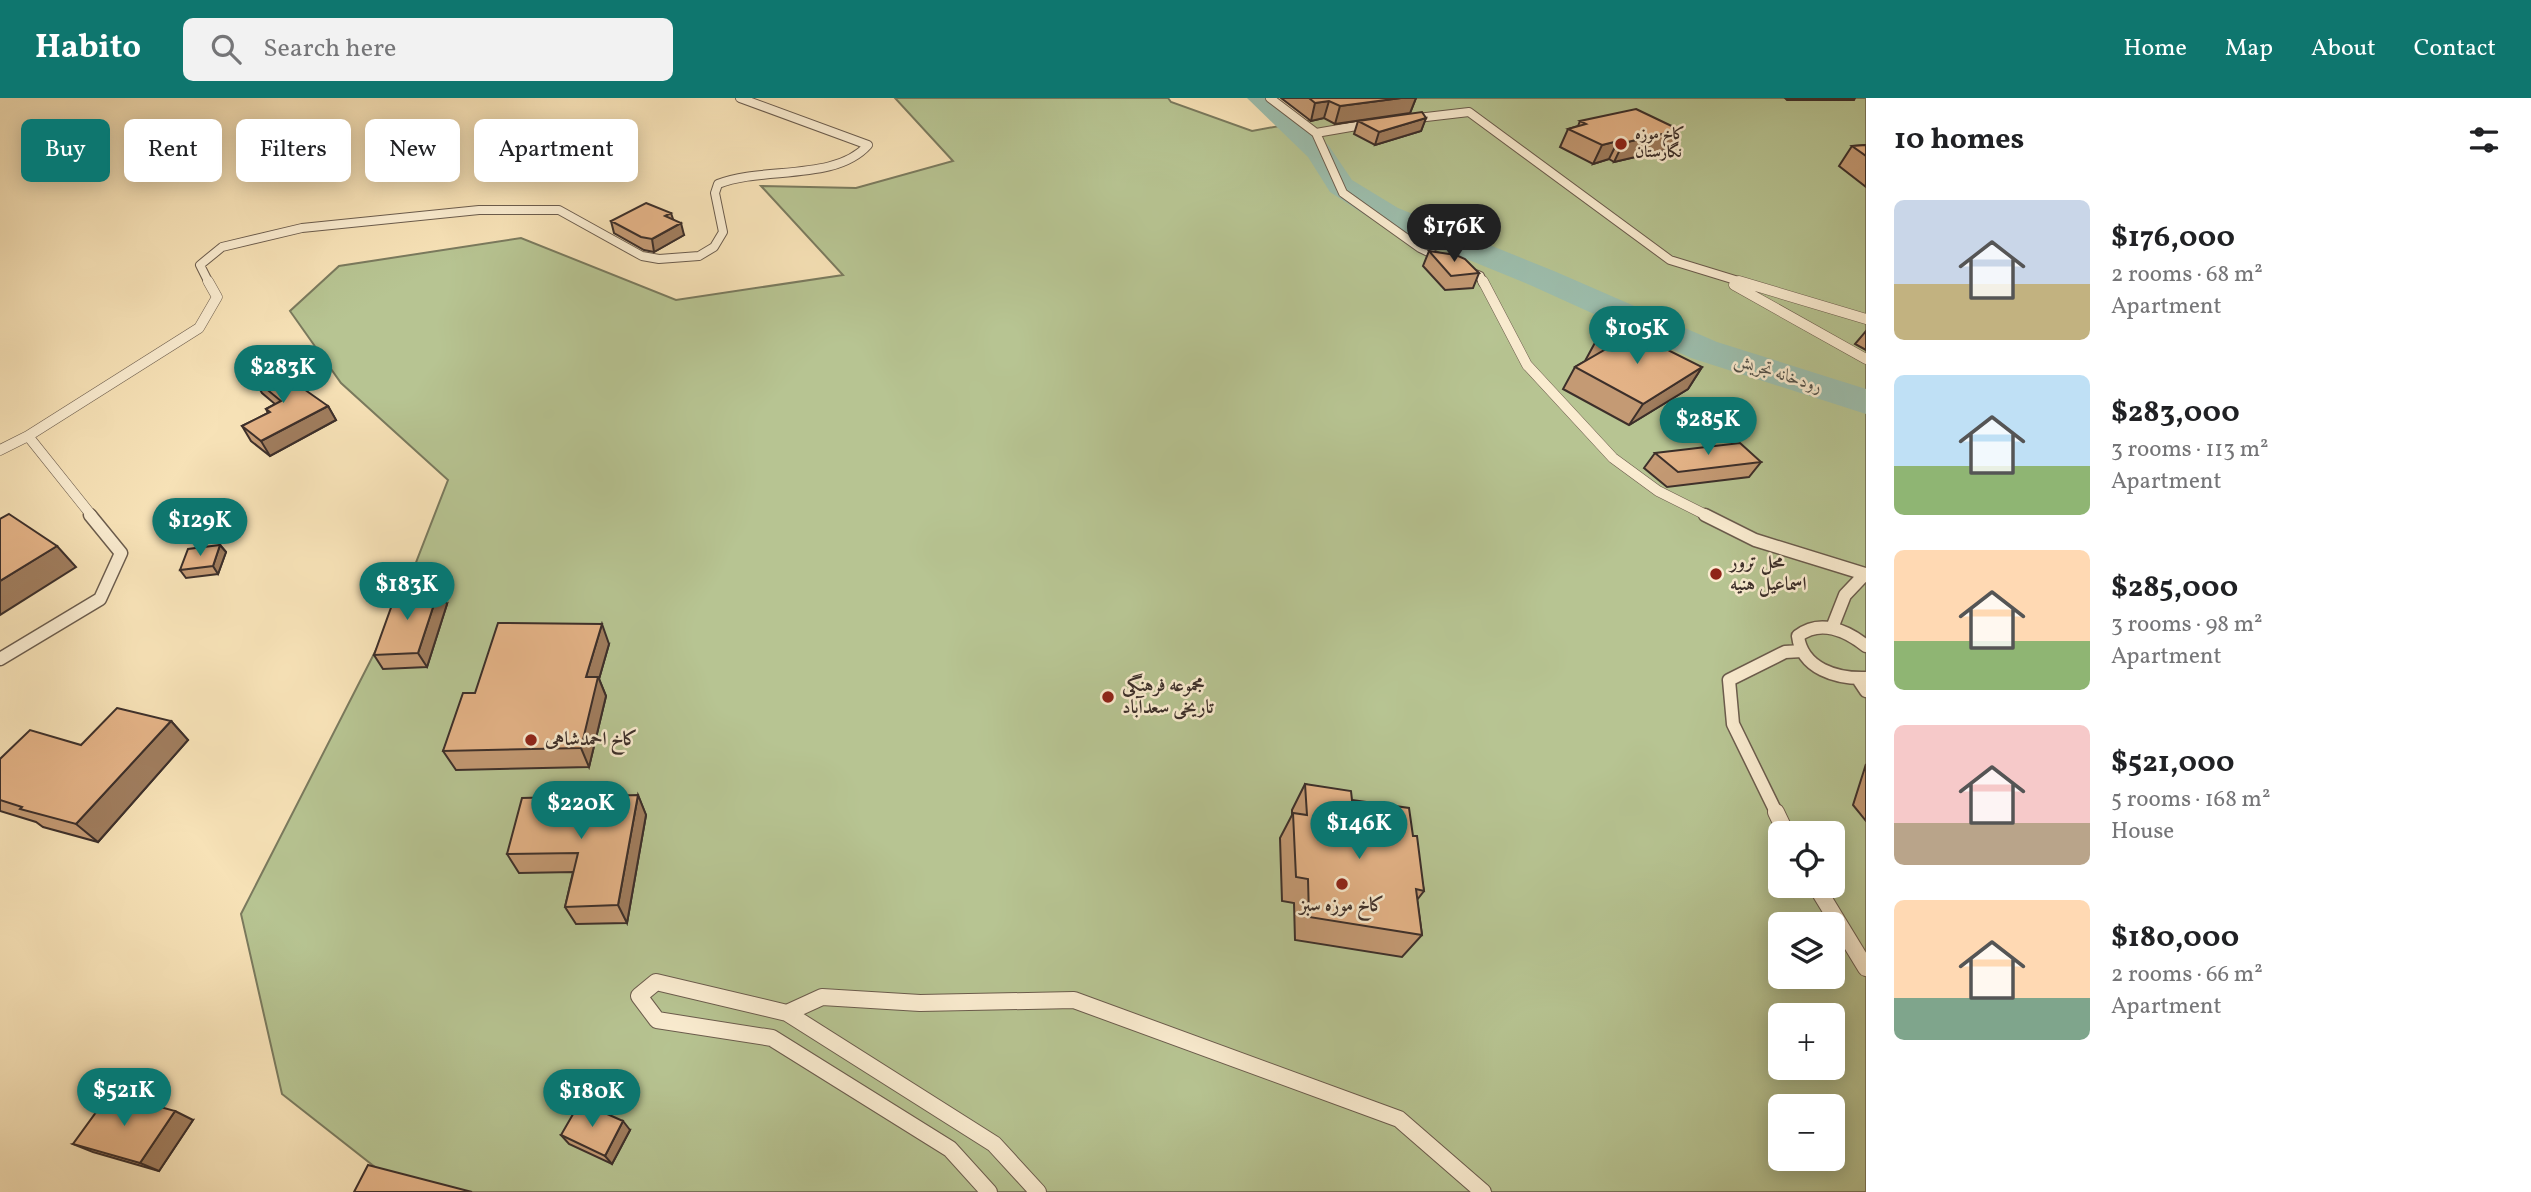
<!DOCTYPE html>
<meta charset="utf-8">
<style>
:root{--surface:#fff;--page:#f2f2f2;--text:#202124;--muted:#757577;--accent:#0f766e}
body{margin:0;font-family:Vollkorn,Amiri,serif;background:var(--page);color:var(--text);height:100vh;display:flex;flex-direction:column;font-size:26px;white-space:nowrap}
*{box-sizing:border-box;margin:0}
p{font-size:23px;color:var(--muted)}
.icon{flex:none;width:38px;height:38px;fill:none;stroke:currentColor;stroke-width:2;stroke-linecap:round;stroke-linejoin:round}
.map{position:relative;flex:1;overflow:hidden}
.details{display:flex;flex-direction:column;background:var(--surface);width:665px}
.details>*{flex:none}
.guide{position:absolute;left:21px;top:21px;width:665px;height:63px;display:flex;gap:14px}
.controls{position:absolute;left:1768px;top:723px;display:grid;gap:14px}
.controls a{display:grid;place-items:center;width:77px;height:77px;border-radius:10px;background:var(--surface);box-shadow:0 4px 18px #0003;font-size:35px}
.price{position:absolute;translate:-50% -60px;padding:0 16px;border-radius:24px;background:var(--accent);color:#fff;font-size:23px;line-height:46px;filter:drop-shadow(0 2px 4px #0008)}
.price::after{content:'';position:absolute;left:50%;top:42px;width:21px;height:16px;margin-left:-10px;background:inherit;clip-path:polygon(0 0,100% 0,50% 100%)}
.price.active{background:#222;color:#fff}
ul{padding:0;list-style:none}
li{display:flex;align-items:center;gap:21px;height:175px;padding:0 28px}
li span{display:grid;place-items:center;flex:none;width:196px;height:140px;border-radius:10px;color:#555}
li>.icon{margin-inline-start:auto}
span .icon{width:84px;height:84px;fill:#fffc;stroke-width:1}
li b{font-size:30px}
h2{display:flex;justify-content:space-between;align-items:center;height:84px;padding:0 28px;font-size:30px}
.tag{padding:0 24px;border-radius:10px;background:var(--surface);box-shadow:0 4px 18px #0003;font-size:24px;line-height:63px}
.tag.active{background:var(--accent);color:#fff}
header{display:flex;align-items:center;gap:42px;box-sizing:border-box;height:98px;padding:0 35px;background:var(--accent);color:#fff}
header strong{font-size:33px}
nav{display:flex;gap:38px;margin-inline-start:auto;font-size:24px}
.search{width:490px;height:63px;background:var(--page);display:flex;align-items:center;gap:18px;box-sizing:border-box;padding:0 24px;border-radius:10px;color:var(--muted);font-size:26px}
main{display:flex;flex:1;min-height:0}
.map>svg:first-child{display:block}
.green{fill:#b7c492;stroke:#7a7a5e;stroke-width:2;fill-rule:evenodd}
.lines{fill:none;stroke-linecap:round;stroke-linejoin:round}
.river{fill:#9dbead;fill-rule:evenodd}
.lane-far3-casing{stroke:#6b5c4d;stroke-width:10}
.lane-far2-casing{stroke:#6b5c4d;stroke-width:11}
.lane-far1-casing{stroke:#6b5c4d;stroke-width:15}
.lane-casing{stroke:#6b5c4d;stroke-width:18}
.lane-far3{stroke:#faecd0;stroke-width:8}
.lane-far2{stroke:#faecd0;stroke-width:10}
.lane-far1{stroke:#faecd0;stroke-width:12}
.lane{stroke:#faecd0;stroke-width:16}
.wall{fill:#c49a74;stroke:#3c2f2a;stroke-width:2}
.shaded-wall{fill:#a07d5e;stroke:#3c2f2a;stroke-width:2}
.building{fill:#e4b387;stroke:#3c2f2a;stroke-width:2}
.poi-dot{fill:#8f2418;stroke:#faecd0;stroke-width:2.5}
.labels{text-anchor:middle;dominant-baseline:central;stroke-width:5;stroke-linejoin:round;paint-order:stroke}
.far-poi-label{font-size:16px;font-weight:bold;fill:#3c2f2a;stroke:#faecd0;text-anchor:start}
.far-water-label{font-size:18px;font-style:italic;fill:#54534b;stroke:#faecd0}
.poi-label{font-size:19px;font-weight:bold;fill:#3c2f2a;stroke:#faecd0;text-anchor:start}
</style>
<header>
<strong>Habito</strong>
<div class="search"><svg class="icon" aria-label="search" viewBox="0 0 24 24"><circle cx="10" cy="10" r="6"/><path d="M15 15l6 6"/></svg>Search here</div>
<nav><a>Home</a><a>Map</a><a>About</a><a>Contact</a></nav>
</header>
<main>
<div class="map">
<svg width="1866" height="1094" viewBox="0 0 1866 1094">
<rect width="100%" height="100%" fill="#f7e2b7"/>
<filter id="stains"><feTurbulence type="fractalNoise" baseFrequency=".00286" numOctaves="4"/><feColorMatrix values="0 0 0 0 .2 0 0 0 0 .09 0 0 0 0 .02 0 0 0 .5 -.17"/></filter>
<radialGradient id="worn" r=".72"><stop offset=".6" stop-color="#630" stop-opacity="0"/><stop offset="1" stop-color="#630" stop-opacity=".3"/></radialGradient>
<path class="green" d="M895,0H1168L1171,4L1252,33L1344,16L1348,0H1866V1094H457L389,1080L282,996L241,816L401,503L448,382L341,285L290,213L339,168L521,140L676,202L843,177L761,88L856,90L953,63ZM1780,735H1832V788H1780ZM1780,826H1832V878H1780ZM1780,917H1832V970H1780ZM1780,1008H1832V1060H1780Z"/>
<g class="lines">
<path class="river" d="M1247,0H1277L1329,48L1352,82L1398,110L1554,173L1717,244L1866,291V316L1691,260L1530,187L1376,124L1330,94L1308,59Z"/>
<g class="lane-far3-casing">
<path id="lane-far3" d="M1270,0L1316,35
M1409,21L1469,14L1670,162L1745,185
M1374,25L1316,35L1343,95L1420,150L1443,161
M1465,172L1480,178L1483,185
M209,185L200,167L222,149L302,130L479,112H559L642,158L659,161L699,158L714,149L723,134L715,95L718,86C763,68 835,84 868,47L740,0"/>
</g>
<g class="lane-far2-casing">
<path id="lane-far2" d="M1483,183L1527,267L1613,360L1658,393L1708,418
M1739,183L1866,221
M1734,187L1866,261
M28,338L92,418
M0,352L28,338L199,230L217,199L208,183"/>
</g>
<g class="lane-far1-casing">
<path id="lane-far1" d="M1705,417L1755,442L1865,476L1845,497L1832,530
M1866,548C1846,532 1820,521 1798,538C1802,571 1837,581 1866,580
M0,561L100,501L121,455L90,417
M1858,581L1866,593
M1777,716L1733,626L1729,582L1785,554L1802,553"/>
</g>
<g class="lane-casing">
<path id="lane" d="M1776,714L1786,735
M1816,788L1866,870
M787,915L822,899L920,905L1074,902L1399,1021L1483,1094
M989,1094L950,1051L772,940L657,922L639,898L656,884L787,915L994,1046L1038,1094"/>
</g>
<use href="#lane-far3" class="lane-far3"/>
<use href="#lane-far2" class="lane-far2"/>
<use href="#lane-far1" class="lane-far1"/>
<use href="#lane" class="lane"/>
</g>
<path class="wall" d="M1281,0H1416L1410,15L1335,26L1324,20L1311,23Z
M1785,0H1855L1854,2H1787Z
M1426,20L1421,33L1375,47L1354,36L1358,23Z
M1580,23L1680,32L1670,51L1614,64L1609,61L1593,66L1560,49L1568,31L1578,28Z
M1866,47V89L1839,68L1852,48Z
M671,115L673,121L684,137L654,154L644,152L614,135L611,123Z
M1429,153L1479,175L1473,190L1445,192L1423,168Z
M1866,233V252L1855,246Z
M1597,241L1702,269L1688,291L1629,327L1563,291L1575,269L1585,263Z
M253,280L328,308L336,322L270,358L251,343L242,328L268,315L266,311L275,306L262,295Z
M1655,355L1761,364L1749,379L1667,389L1644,370Z
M220,447L226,454L218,476L186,480L180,472Z
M447,506L427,569L383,571L374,557Z
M609,546L599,581L606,598L589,669L456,672L443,653L475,595Z
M171,623L188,642L98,744L43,729L36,724L0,713V661L81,647Z
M1866,666V723L1853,707Z
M1305,686L1352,702L1413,738L1424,793L1417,802L1422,837L1402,859L1295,842L1294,805L1282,803L1280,740L1292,717V712Z
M638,697L646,717L627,825L576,826L565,809L573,774L519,775L507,756Z
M193,1022L159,1073L93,1054L73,1046Z
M630,1032L612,1066L569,1046L561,1037Z"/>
<path class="shaded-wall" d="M1401,0H1416L1410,15L1335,26L1340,8Z
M1329,3L1324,20L1311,23L1315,5Z
M1426,20L1421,33L1375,47L1379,34Z
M1680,32L1670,51L1614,64L1623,45Z
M1618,43L1609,61L1593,66L1602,47Z
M681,125L684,137L654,154L652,141Z
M1702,269L1688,291L1629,327L1643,306Z
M328,308L336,322L270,358L261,343Z
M220,447L226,454L218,476L213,468Z
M57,448L76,469L0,517V483Z
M439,491L447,506L427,569L418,555Z
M602,526L609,546L599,581L606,598L589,669L581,650L586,579Z
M171,623L188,642L98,744L76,726Z
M638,697L646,717L627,825L618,807Z
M175,1013L193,1022L159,1073L140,1065Z
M623,1023L630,1032L612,1066L605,1058Z"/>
<path class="building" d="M1309,0H1401L1340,8L1329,3L1315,5Z
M1636,11L1680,32L1623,45L1618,43L1602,47L1568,31L1586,26L1580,23Z
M1422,14L1426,20L1379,34L1358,23Z
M1866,47V58L1852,48Z
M646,105L671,115L665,118L681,125L652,141L641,139L611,123Z
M1429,153L1456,157L1465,161L1479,175L1451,178Z
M1620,228L1702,269L1643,306L1575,269L1611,248L1597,241Z
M274,270L328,308L261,343L242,328L270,314L266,311L281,303L253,280Z
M1740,345L1761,364L1678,374L1655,355Z
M9,416L57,448L0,483V421Z
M220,447L213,468L180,472L188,451Z
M439,491L418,555L374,557L397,493Z
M498,525L602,526L586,579H598L581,650L443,653L463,595H475Z
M117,610L171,623L76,726L20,711L22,709L0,702V661L30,632L81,647Z
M1305,686L1351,693L1352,702L1409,710L1413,738H1417L1424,793L1416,791L1422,837L1309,819L1308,781L1296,779L1293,715L1307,717Z
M638,697L618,807L565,809L578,755L507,756L522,700Z
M110,995L175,1013L140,1065L73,1046Z
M580,1004L623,1023L605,1058L561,1037Z
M368,1067L472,1094H354Z"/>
<g class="poi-dot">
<circle cx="1621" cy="46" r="7"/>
<circle cx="1716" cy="476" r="7"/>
<circle cx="1108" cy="599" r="7"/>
<circle cx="531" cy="642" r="7"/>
<circle cx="1342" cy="786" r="7"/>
</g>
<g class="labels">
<g class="far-poi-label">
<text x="1635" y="37">کاخ موزه<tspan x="1635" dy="18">نگارستان</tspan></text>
</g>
<g class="far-water-label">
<text transform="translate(1778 276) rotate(18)">رودخانه تجریش</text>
</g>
<g class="poi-label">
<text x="1730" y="465">محل ترور<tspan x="1730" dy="22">اسماعیل هنیه</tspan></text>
<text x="1122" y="588">مجموعه فرهنگی<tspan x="1122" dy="22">تاریخی سعدآباد</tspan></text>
<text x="545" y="642">کاخ احمدشاهی</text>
<text x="1342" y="808" text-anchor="middle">کاخ موزه سبز</text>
</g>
</g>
<rect width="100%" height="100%" filter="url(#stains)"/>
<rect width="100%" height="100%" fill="url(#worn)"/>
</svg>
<div class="controls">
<a><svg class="icon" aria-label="locate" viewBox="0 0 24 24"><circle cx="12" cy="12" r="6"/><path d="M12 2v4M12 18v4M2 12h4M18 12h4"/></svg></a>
<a><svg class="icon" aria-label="layers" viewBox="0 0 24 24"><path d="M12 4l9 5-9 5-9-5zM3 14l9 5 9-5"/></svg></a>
<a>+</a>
<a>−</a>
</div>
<b class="price active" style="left:1454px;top:166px">$176K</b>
<b class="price" style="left:1637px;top:268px">$105K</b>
<b class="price" style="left:283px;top:307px">$283K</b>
<b class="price" style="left:1708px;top:359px">$285K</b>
<b class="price" style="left:200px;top:460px">$129K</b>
<b class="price" style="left:407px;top:524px">$183K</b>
<b class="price" style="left:581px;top:743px">$220K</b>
<b class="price" style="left:1359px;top:763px">$146K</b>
<b class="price" style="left:124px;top:1030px">$521K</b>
<b class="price" style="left:592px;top:1031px">$180K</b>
<div class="guide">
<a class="tag active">Buy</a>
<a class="tag">Rent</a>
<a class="tag">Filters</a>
<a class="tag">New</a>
<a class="tag">Apartment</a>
</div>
</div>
<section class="details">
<h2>10 homes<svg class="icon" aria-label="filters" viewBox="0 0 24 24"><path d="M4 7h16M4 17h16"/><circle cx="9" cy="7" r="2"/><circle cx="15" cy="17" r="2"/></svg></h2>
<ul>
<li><span style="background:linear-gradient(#c9d6e8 60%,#c2b280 0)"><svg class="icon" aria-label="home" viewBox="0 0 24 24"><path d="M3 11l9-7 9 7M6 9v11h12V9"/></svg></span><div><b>$176,000</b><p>2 rooms · 68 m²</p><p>Apartment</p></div></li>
<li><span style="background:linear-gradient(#bfe0f5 65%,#8fb573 0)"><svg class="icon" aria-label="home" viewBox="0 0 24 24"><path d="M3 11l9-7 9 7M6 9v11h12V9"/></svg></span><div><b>$283,000</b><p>3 rooms · 113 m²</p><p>Apartment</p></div></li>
<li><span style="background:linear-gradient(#ffd9b3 65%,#8fb573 0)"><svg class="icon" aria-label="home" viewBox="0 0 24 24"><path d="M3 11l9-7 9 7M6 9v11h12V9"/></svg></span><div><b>$285,000</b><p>3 rooms · 98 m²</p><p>Apartment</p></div></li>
<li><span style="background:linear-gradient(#f6c9c9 70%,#b9a48a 0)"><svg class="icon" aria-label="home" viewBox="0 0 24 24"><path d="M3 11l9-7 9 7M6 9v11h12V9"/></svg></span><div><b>$521,000</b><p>5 rooms · 168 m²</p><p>House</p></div></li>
<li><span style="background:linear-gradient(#ffd9b3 70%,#7fa58c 0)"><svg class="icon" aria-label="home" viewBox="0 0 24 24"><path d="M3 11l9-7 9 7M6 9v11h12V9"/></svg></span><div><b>$180,000</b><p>2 rooms · 66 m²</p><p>Apartment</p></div></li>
</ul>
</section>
</main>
